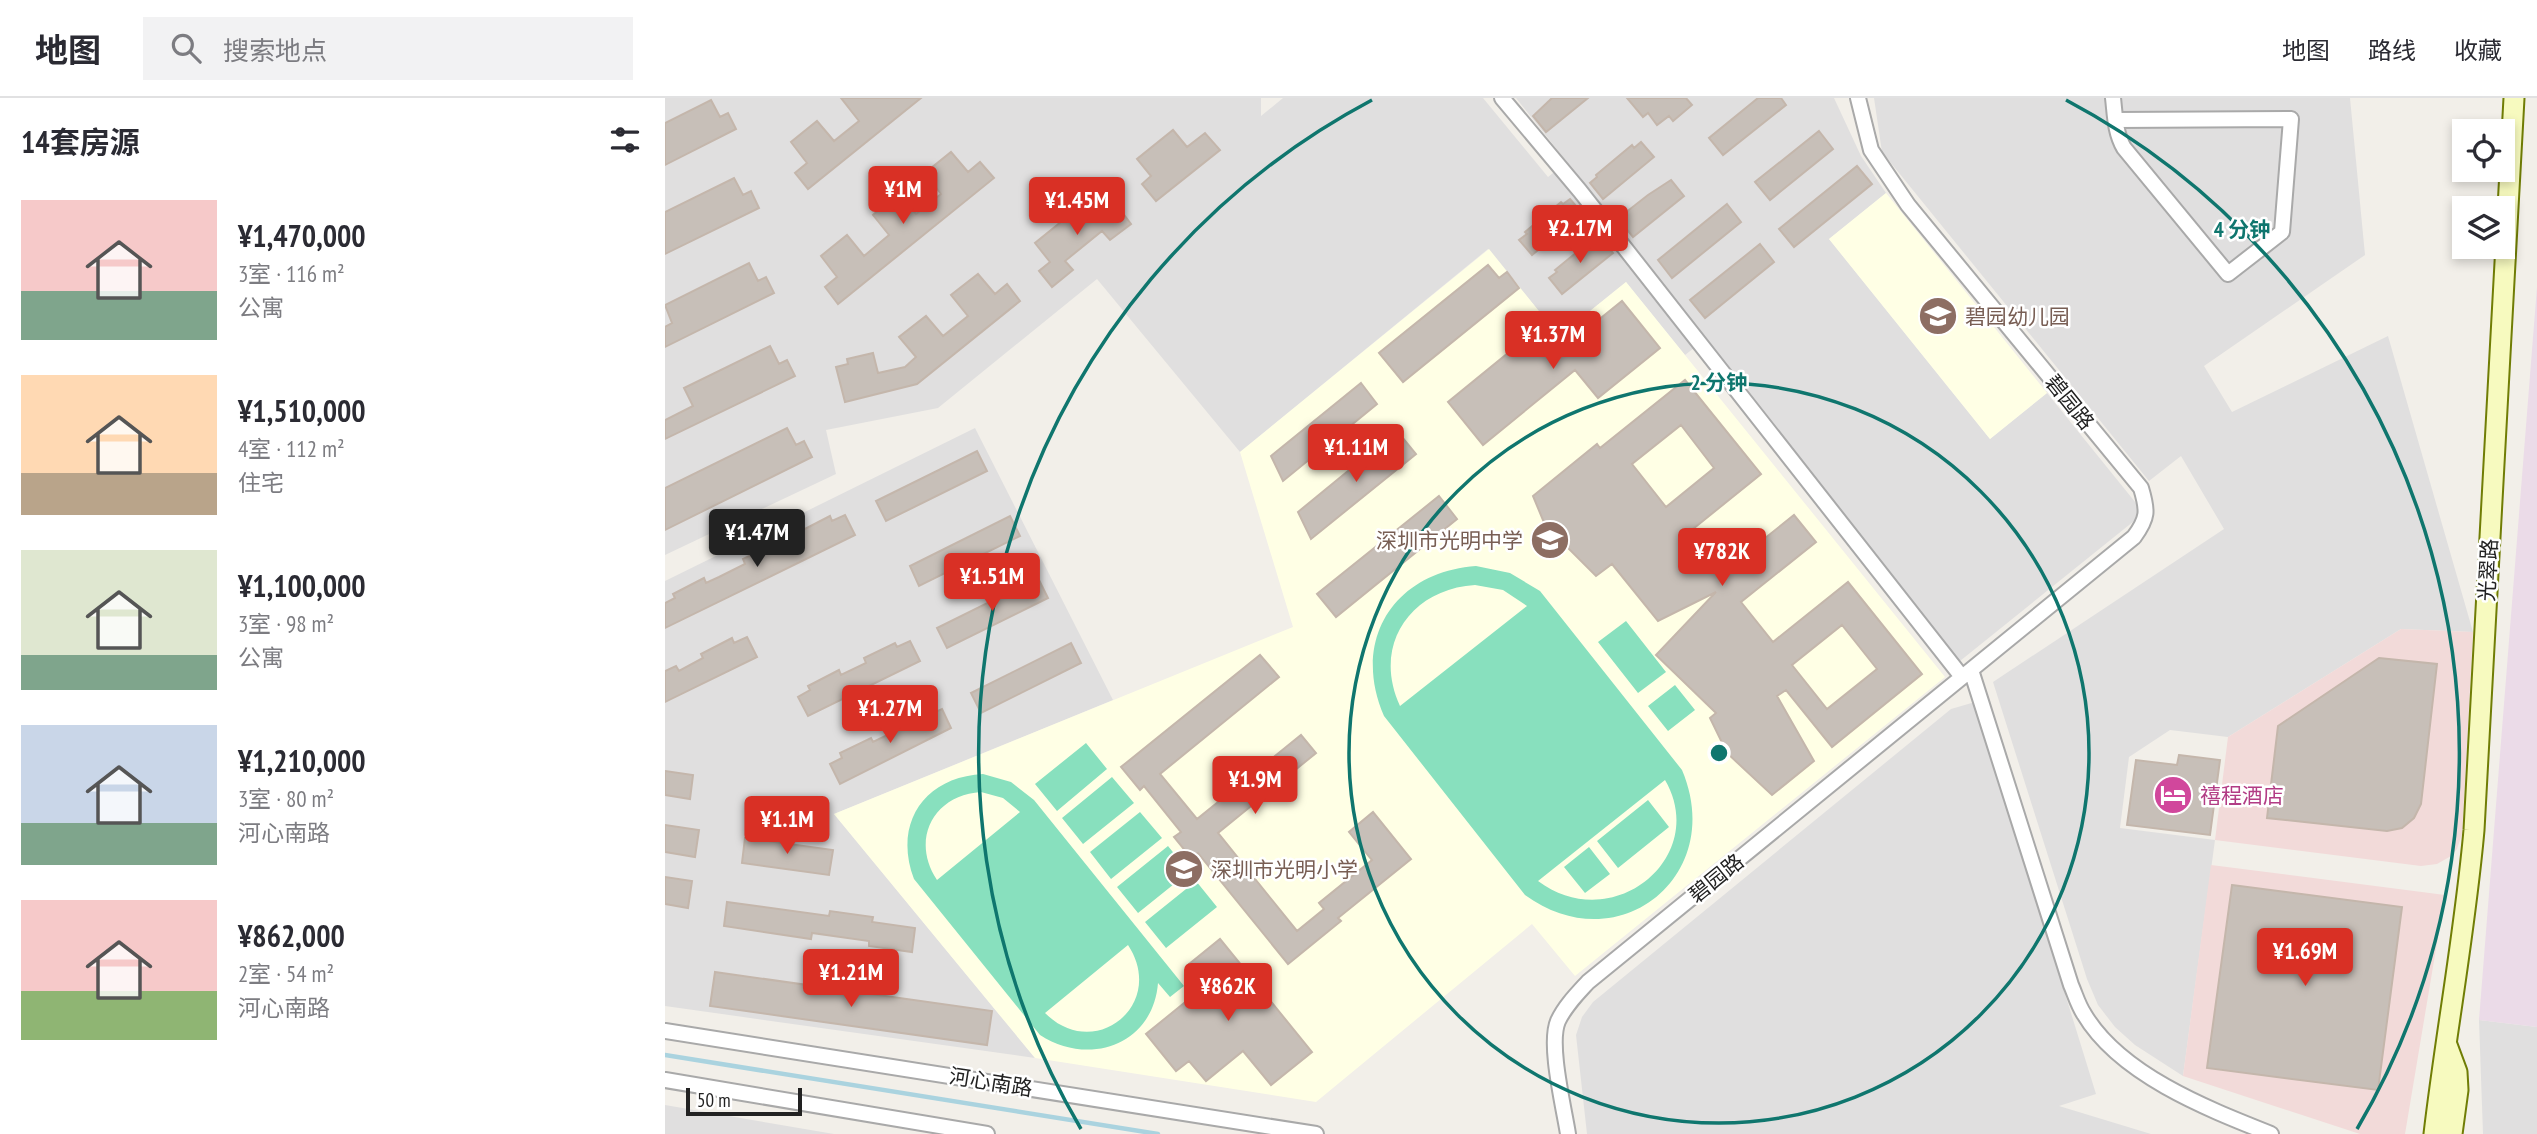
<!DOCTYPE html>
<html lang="zh">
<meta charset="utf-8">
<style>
:root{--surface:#fff;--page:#f2f2f3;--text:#2b2b33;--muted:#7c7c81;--line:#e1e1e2;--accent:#d93025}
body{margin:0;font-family:"PT Sans Narrow","Noto Sans SC",sans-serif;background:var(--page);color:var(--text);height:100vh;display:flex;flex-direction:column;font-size:26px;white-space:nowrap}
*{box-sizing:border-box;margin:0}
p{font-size:23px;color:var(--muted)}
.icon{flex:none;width:38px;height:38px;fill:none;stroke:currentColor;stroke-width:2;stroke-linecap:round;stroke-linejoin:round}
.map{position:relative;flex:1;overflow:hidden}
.side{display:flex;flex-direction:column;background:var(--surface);width:665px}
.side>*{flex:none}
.controls{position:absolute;left:1787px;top:21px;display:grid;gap:14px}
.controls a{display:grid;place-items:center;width:63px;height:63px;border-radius:0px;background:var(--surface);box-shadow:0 4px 10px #0003;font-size:35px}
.scale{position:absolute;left:21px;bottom:18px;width:116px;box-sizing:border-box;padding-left:7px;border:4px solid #222;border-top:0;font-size:19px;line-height:24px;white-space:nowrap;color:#222;-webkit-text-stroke:5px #fff;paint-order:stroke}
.price{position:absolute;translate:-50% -60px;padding:0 16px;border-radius:7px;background:var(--accent);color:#fff;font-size:23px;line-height:46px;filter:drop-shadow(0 2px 4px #0008)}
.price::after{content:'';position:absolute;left:50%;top:42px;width:21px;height:16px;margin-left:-10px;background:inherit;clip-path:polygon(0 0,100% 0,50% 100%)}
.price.on{background:#222;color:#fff}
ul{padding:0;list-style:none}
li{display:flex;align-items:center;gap:21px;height:175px;padding:0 21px}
li span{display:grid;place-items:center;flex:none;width:196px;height:140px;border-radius:0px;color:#555}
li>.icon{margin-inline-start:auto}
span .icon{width:84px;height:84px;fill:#fffc;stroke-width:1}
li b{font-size:30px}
h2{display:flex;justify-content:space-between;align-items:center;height:84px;padding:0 21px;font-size:30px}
header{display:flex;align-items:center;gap:42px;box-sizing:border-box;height:98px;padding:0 35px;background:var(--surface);border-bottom:2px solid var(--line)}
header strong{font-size:33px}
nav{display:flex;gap:38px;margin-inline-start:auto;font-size:24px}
.search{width:490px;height:63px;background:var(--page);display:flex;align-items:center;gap:18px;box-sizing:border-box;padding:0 24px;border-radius:0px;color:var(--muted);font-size:26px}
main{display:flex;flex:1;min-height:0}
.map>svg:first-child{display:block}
.residential{fill:#e0dfdf}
.commercial{fill:#f2dad9}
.industrial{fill:#ebdbe8}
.education{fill:#ffffe5}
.pitch{fill:#88e0be;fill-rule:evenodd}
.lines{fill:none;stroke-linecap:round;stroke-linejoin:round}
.stream{stroke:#aad3df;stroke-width:4.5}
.building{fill:#c7bfb8;stroke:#c4b6ab;stroke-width:2;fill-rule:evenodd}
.street-casing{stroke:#a9a9a9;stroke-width:18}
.secondary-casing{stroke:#707d05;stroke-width:23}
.street{stroke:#fff;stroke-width:14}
.secondary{stroke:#f7fabf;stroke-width:19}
.ring{fill:none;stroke:#0f766e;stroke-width:3.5}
.labels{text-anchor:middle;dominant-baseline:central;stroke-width:5;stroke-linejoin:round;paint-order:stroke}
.education-label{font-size:21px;fill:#785e54;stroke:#fff;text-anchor:start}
.street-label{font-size:21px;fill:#222;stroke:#fff}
.hotel-label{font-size:21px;fill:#b23c85;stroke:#fff;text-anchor:start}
.centre{fill:#0f766e;stroke:#fff;stroke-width:3.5}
.ring-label{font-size:21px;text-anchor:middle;font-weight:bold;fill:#0f766e;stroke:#fff;stroke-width:5;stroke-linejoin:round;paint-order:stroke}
</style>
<header>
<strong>地图</strong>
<div class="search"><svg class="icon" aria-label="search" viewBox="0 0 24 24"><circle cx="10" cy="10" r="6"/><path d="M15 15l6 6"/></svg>搜索地点</div>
<nav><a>地图</a><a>路线</a><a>收藏</a></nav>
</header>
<main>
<section class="side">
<h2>14套房源<svg class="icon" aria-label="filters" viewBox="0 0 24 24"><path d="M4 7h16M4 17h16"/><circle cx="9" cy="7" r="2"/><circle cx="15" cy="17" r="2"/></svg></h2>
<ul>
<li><span style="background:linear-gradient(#f6c9c9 65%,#7fa58c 0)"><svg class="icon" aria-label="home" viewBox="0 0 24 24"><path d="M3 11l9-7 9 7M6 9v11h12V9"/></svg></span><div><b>¥1,470,000</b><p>3室 · 116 m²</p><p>公寓</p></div></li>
<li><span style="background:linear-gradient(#ffd9b3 70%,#b9a48a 0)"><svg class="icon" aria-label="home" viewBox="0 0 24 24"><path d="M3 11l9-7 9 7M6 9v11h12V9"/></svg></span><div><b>¥1,510,000</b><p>4室 · 112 m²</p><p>住宅</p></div></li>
<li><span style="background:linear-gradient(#dfe7d0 75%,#7fa58c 0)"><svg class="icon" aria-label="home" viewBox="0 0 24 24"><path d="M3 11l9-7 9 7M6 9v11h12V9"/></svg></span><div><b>¥1,100,000</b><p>3室 · 98 m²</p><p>公寓</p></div></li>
<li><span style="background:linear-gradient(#c9d6e8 70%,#7fa58c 0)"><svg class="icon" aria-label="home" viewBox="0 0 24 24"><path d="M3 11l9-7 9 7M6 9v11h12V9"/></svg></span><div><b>¥1,210,000</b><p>3室 · 80 m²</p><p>河心南路</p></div></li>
<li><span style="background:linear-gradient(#f6c9c9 65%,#8fb573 0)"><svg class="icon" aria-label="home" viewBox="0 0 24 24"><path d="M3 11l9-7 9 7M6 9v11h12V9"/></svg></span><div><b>¥862,000</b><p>2室 · 54 m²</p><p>河心南路</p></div></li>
</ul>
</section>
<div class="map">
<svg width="1872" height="1036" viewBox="0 0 1872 1036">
<rect width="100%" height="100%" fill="#f2efe9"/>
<path class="residential" d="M0,0H596V18L618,0H818L883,79L902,64L851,0H1169L1196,58L1221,95L1164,141L1325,341L1382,295L1479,415L1295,563L1038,243L1020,257L961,184L894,238L823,151L575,354L432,181L273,310L161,332L171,376L0,457Z
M1209,0H1685L1700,157L1539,268L1567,314L1723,238L1808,534L1736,531L1563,639L1505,632L1464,659L1455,730L1550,742L1518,978L1470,947L1450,929L1433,907L1422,881L1328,584L1559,431L1516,358L1484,383L1217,54Z
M310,330L448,602L169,716L370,960L0,908V483Z
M1310,604L1431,996L1394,1008L1486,1036H922L911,937L917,919L928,904L1286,611Z
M1814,922L1872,929V1036H1818Z
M0,1007L169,1036H0Z"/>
<path class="commercial" d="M1736,531L1808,534L1797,736L1792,751L1786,758L1772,766L1756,768L1550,742L1563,639Z
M1546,767L1780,797L1740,1036H1695L1518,978Z"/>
<path class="industrial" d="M1872,189V929L1814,922Z"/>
<path class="education" d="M1221,95L1382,295L1325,341L1164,141Z
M824,151L894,238L961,184L1280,579L910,878L867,826L651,1004L370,960L169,716L628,529L575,354Z"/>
<path class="pitch" d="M811,468L845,475L875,493L1017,672C1062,778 953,865 860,797L719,618C686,542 729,474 811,468ZM810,487L838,492L862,508L735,608C707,548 745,491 810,487ZM1000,682C1045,759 948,839 873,783Z
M961,523L1001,574L973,595L933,544Z
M1010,587L1030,612L1003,633L983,608Z
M421,645L442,671L392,713L370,686Z
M318,676L346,684L369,702L519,888L505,899L493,885C488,947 424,969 375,937L249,781C228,726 259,679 318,676ZM316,694L338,700L355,714L272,782C245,741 269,697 316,694ZM463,847C502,906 430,965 380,915Z
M447,679L469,705L418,746L397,720Z
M983,702L1004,729L953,770L932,743Z
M475,714L497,740L446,781L425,754Z
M503,748L524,774L473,815L452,789Z
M924,749L945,776L920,795L899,769Z
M531,783L552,809L501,850L480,824Z"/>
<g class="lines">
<path class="stream" d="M0,957L493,1036"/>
</g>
<path class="building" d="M176,0H256L143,91L130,75L142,65L126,44L152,23L169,43L194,23Z
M887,0H923L881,34L868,18Z
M962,0H1021L1027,7L1008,23L1004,18L992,27L983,15L978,19Z
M1093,0H1116L1121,7L1058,57L1044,40Z
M46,2L55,19L63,15L71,31L0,67V25Z
M508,32L522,49L540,35L555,52L491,103L477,86L486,78L472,61Z
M1154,33L1168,51L1105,102L1090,84Z
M976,44L989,59L938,101L925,85L932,79L931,77L967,47L969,50Z
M286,54L303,74L315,64L329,80L173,206L160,189L172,179L156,158L182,137L199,158L224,137L208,117L234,95L251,116L276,96L260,75Z
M1192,68L1207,86L1129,149L1114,131Z
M69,80L78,97L86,93L94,110L0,156V114Z
M1006,82L1019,98L968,139L955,123L962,117L960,115L983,97Z
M427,99L442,118L453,109L466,126L445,142L437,133L400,163L408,172L387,189L374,173L385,164L370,145Z
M905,101L918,116L867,157L854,142L862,136L860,134L896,104L898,106Z
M1062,106L1076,124L1007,180L993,162Z
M935,139L948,155L897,196L884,180L892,174L890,172L912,154Z
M1095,146L1109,164L1040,220L1025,202Z
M84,165L93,183L101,179L109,195L0,249V229L7,225L0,207Z
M823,167L834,180L842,174L854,190L738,284L714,255Z
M313,176L330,196L342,186L355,203L252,286L180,304L171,269L183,266L182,261L208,255L213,275L240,269L251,259L234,239L261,218L278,238L303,218L286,197Z
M957,203L995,250L933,300L910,272L818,347L783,304L875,229L895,253Z
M105,248L114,266L122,262L130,278L0,341V322L28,308L19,290Z
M1020,282L1096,376L1023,435L1055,476L1129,417L1151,444L1076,504L1108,544L1183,484L1257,576L1167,649L1121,592L1112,598L1149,663L1107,697L1062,655L1045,620L1051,615L991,557L1051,494L993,523L947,466L931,478L880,427L868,398L932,346L935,350ZM1016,327L1049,370L1001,409L967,366ZM1177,527L1212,571L1162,611L1127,567Z
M696,285L712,306L618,383L606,358Z
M122,330L131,347L139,343L147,359L0,432V390Z
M732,333L751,356L646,441L633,414Z
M312,353L322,373L221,423L211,403Z
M774,398L792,421L671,519L652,496Z
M180,417L190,437L0,530V505L10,500L8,496L39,480L41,485L54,479L80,466L78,461L109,446L111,451L136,438L134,434L165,418L167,423Z
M345,418L355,438L254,488L245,468Z
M373,480L383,500L282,550L272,530Z
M82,539L92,559L0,604V573L11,568L14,573L38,560L36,556L67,540L69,545Z
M245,543L255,563L143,618L133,599L145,592L143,588L174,572L176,577L201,565L199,560L230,545L232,549Z
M406,545L416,565L316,615L306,595Z
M595,557L614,579L495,676L532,721L636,637L651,655L553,735L632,833L659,811L654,805L707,762L684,734L708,714L746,761L673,820L676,823L623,866L533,755L526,760L509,739L516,734L479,688L475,692L456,669Z
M1714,560L1772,566L1756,706L1749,720L1737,730L1722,733L1602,720L1613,628Z
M277,611L286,630L175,686L165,666L177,660L175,655L206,640L208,644L233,632L231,627L262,612L264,617Z
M1514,657L1555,662L1545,737L1462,727L1471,662L1512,667Z
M0,673L28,677L25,701L0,697Z
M0,727L34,732L30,759L0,754Z
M80,740L168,752L164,777L77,765Z
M0,779L27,783L23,810L0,806Z
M1567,787L1737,809L1713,992L1542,970Z
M62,804L164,818L165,813L208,819L207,824L250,830L247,854L204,848V843L147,835L146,841L59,828Z
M555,841L647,954L606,987L578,953L541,983L524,963L511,973L481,936L540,888L523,867Z
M50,874L327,913L322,947L45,908Z"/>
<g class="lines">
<g class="street-casing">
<path id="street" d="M837,0L915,93L1297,579
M1448,0C1450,17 1450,35 1459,50L1563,176L1617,134L1626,21L1451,22
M1306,572L1406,887C1410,896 1413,907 1419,916C1455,977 1543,1011 1606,1036
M0,933L651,1036
M0,982L322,1036
M903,1036C899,1010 883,946 893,923C900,908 912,896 923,884L1469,439C1483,420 1483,413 1476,390L1243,107L1206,52L1193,0"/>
</g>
<g class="secondary-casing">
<path id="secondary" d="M1782,947L1792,974L1793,992L1787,1036
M1769,1036C1781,934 1800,834 1809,732L1849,0"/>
</g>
<use href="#street" class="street"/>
<use href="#secondary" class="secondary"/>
</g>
<g class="ring">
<circle cx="1054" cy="655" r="370"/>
<path d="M416 1031A740 740 0 0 1 707 2M1401 2A740 740 0 0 1 1692 1031"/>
</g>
<defs>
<g id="school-disc" transform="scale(2.0125)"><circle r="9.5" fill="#8d6e63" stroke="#fff"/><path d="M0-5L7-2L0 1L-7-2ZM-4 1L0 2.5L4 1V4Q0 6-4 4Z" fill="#fff"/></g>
<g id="hotel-disc" transform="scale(2.0125)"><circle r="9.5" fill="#d1479c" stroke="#fff"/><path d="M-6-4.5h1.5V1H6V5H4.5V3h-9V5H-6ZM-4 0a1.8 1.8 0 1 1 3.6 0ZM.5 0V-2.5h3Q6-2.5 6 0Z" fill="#fff"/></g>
</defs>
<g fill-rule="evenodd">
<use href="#school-disc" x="1273" y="218"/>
<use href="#school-disc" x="885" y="442"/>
<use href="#hotel-disc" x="1508" y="697"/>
<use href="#school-disc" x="519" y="771"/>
</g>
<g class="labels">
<g class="education-label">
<text x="1300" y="218">碧园幼儿园</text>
<text x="858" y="442" text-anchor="end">深圳市光明中学</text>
<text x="546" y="771">深圳市光明小学</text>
</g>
<g class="street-label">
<text transform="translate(1405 304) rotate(51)">碧园路</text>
<text transform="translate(1823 472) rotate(-87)">光翠路</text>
<text transform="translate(1051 780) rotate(-39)">碧园路</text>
<text transform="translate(326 984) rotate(9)">河心南路</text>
</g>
<g class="hotel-label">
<text x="1535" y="697">禧程酒店</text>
</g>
</g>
<circle cx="1054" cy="655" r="10" class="centre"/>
<g class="ring-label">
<text x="1577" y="139">4 分钟</text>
<text x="1054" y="292">2 分钟</text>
</g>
</svg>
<div class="controls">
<a><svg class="icon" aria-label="locate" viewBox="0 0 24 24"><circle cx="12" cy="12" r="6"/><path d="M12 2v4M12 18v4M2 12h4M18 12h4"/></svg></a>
<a><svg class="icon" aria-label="layers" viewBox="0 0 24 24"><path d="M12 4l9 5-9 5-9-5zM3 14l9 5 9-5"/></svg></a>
</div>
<div class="scale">50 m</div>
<b class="price" style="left:238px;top:128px">¥1M</b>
<b class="price" style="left:412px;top:139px">¥1.45M</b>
<b class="price" style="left:915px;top:167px">¥2.17M</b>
<b class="price" style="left:888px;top:273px">¥1.37M</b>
<b class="price" style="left:691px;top:386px">¥1.11M</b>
<b class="price on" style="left:92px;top:471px">¥1.47M</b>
<b class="price" style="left:1057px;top:490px">¥782K</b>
<b class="price" style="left:327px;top:515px">¥1.51M</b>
<b class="price" style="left:225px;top:647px">¥1.27M</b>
<b class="price" style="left:590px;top:718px">¥1.9M</b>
<b class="price" style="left:122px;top:758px">¥1.1M</b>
<b class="price" style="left:1640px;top:890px">¥1.69M</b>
<b class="price" style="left:186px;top:911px">¥1.21M</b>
<b class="price" style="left:563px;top:925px">¥862K</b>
</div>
</main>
